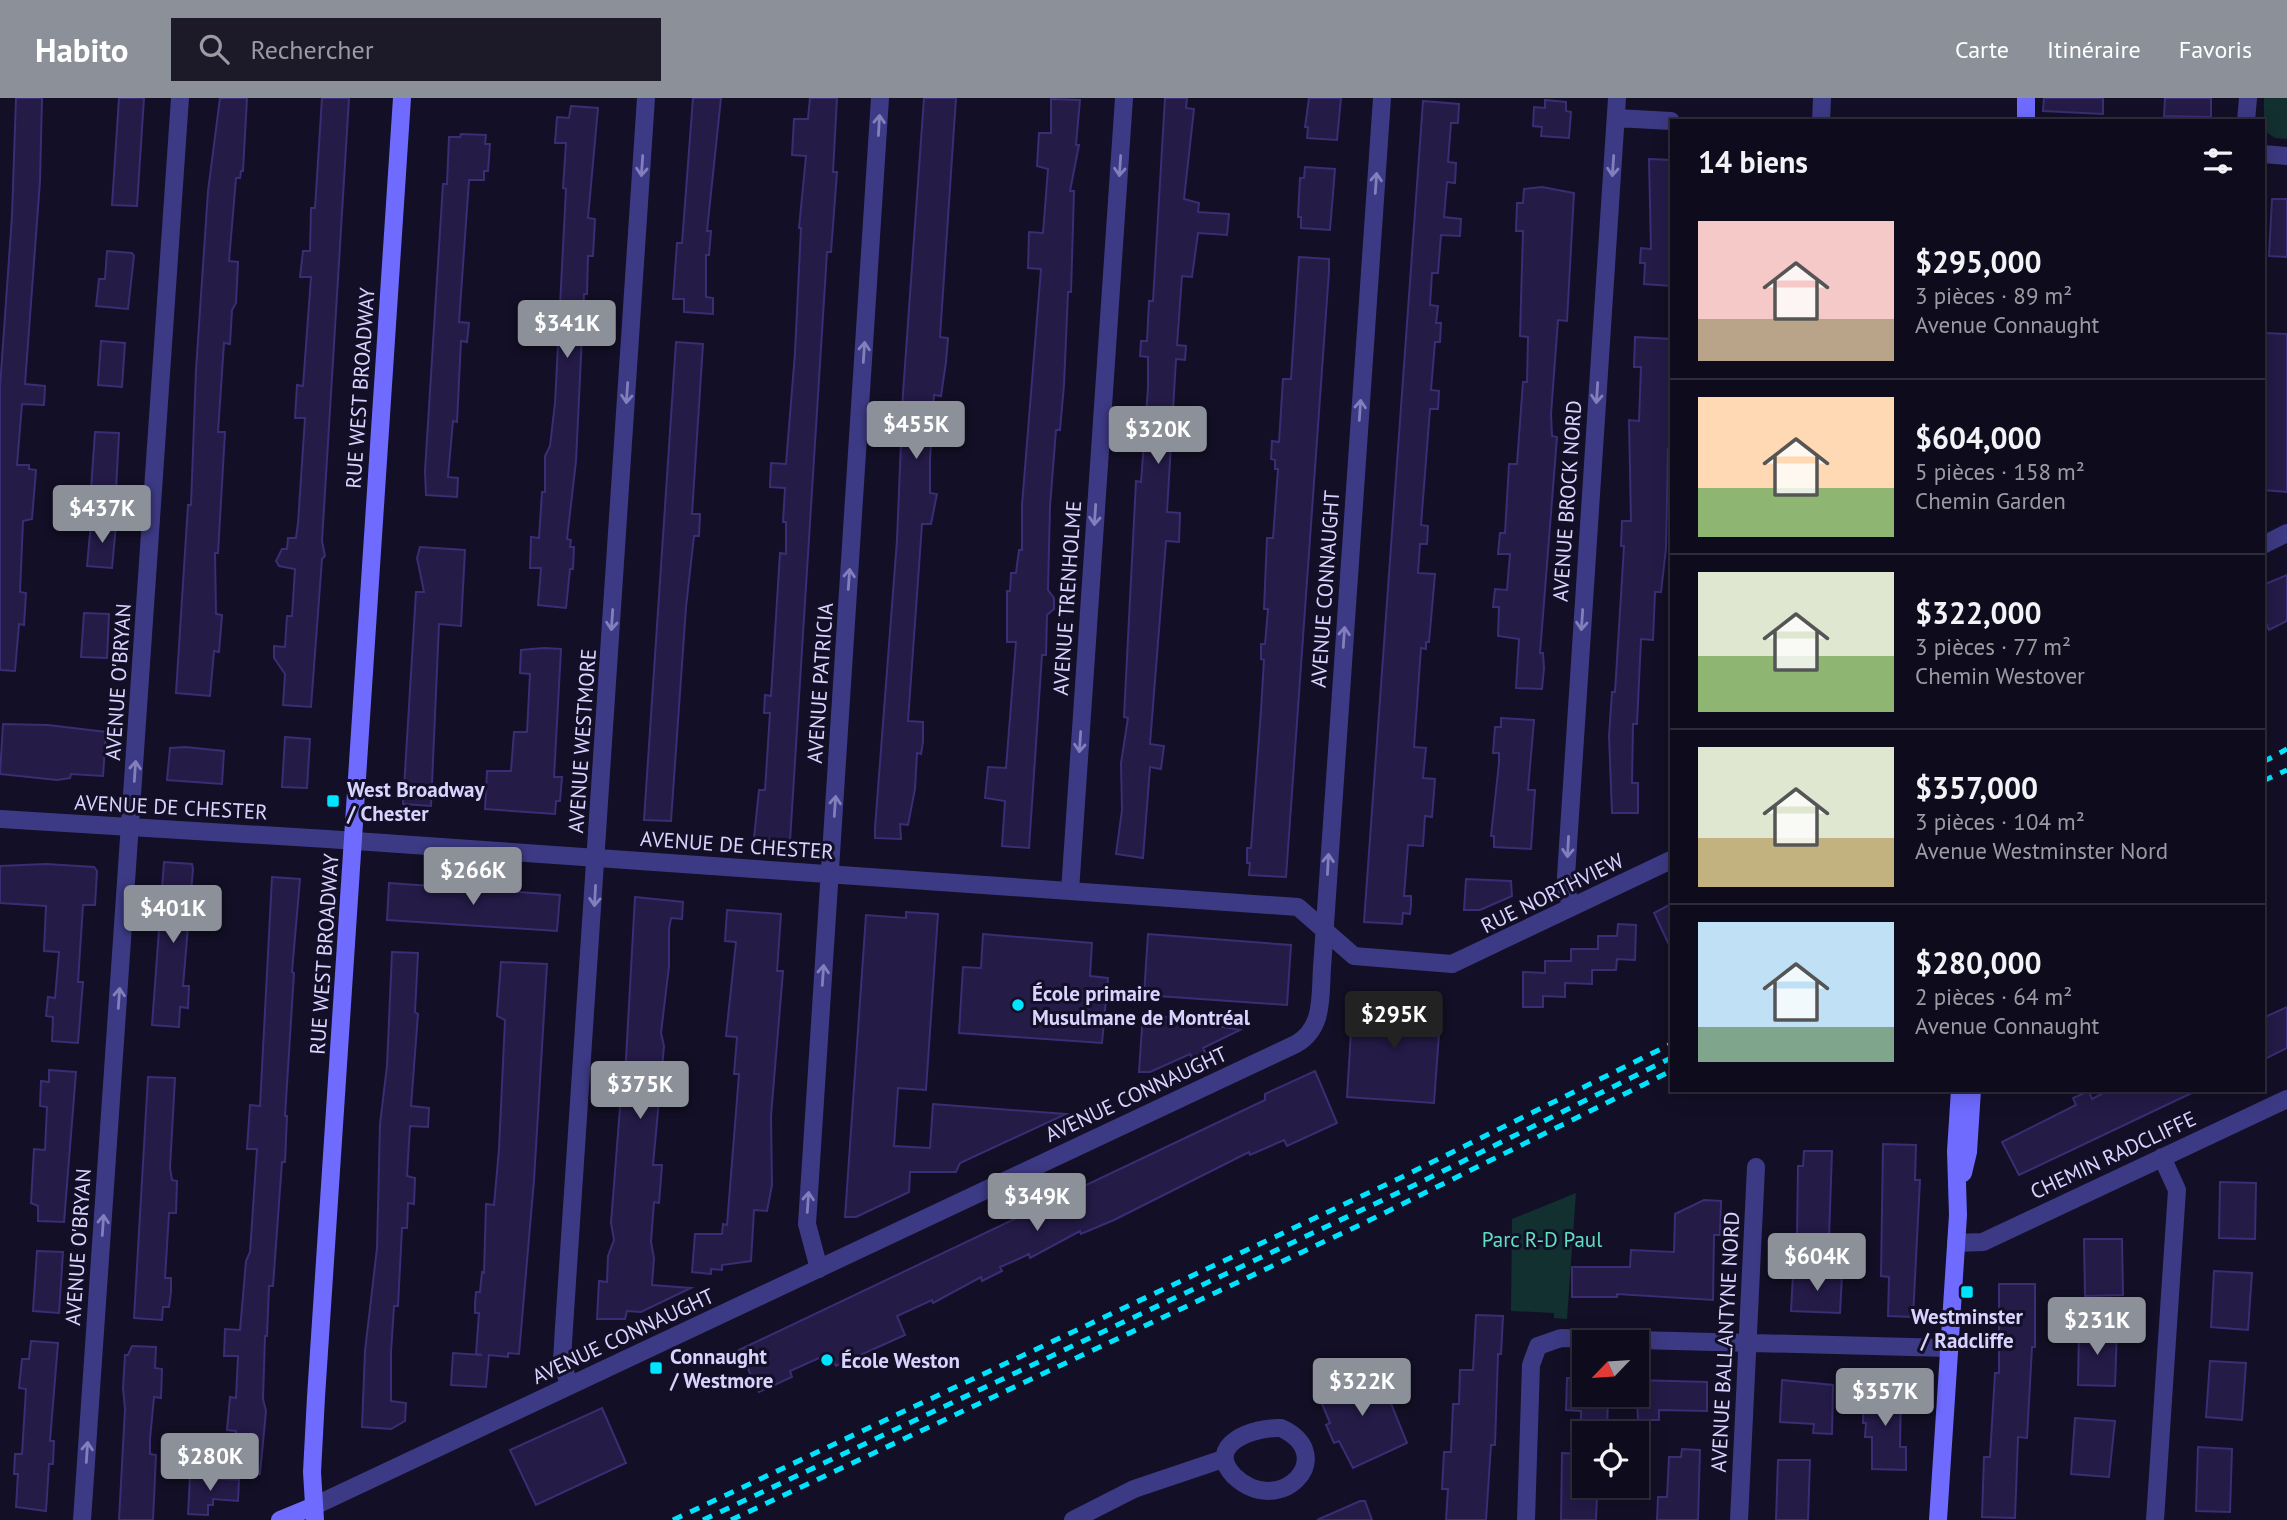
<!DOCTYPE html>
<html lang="fr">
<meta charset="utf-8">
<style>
:root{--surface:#0e0b1c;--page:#1c1929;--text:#f1f3f6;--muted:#9b9ba3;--line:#2e2b3b;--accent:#8c9099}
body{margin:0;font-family:"PT Sans",sans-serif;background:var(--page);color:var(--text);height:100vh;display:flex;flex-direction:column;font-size:26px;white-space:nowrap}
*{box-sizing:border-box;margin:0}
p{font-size:23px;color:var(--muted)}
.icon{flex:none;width:38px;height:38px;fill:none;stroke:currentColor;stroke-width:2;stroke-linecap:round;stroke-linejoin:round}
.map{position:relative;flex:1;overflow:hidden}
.drawer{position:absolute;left:1670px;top:21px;width:595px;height:973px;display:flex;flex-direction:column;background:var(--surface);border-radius:0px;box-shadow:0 4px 18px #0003,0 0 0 2px var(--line)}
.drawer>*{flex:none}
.needle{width:46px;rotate:245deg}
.fabs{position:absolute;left:1572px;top:1232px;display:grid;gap:14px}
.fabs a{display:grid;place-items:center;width:77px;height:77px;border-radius:0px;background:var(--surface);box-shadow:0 4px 18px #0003,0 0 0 2px var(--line);font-size:35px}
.price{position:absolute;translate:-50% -60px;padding:0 16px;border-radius:7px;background:var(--accent);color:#fff;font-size:23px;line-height:46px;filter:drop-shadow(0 2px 4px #0008)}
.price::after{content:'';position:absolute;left:50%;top:42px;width:21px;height:16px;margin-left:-10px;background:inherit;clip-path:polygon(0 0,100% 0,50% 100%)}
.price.selected{background:#222;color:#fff}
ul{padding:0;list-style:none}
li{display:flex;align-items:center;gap:21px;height:175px;padding:0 28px}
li+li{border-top:2px solid var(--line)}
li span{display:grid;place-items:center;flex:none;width:196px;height:140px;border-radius:0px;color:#555}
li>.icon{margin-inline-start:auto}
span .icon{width:84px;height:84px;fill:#fffc;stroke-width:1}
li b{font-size:30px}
h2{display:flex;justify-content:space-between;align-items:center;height:84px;padding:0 28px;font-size:30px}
header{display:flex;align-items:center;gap:42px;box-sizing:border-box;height:98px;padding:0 35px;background:var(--accent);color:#fff}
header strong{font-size:33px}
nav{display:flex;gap:38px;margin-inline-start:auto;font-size:24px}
.search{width:490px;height:63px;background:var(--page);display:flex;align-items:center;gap:18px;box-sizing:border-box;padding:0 24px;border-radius:0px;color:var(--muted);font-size:26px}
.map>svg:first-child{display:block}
.green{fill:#12302f}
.building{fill:#241b47;stroke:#3b2d73;stroke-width:2}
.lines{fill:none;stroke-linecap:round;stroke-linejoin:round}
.street{stroke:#3d3a85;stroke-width:18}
.secondary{stroke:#6f6bff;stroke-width:18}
.rail{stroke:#00e5ff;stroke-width:5;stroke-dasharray:10 9;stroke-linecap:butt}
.oneway{stroke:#837fbc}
.poi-dot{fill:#00e5ff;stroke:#130f26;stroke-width:2.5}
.labels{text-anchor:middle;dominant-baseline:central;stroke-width:6;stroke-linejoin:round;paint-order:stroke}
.street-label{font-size:21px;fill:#d9d4ff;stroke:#130f26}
.poi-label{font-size:21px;font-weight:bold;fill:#d9d4ff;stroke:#130f26;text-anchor:start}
.park-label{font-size:21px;fill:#5fe0c0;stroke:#130f26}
</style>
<header>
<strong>Habito</strong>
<div class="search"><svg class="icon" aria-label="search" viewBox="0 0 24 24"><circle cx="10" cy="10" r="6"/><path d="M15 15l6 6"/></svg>Rechercher</div>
<nav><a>Carte</a><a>Itinéraire</a><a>Favoris</a></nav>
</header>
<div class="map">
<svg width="2287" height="1422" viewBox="0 0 2287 1422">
<rect width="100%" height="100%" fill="#130f26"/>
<path class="green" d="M2264,0H2287V41L2275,40L2264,33Z
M1576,1095L1567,1221L1554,1220V1215L1511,1213L1512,1121Z"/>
<path class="building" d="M16,0H42L40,83L25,286L45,288L44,307L22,306L17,367H29V371L36,372L32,421L23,423L20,494L26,495L24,527L19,526L15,573L0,572V289L12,118Z
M119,0H144L137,108L112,107Z
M220,0H247L243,73H241L240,80H236L229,163L238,164L236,205L232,212L230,246L224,245L218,334H225L218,455H215L216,516L222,517L219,554L214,553L210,598L176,595L188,407H191L196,272L208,93Z
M322,0H349L322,443L325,458L322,461L311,609L283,607L285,576L274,560V548L285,549L287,518H292L295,471L279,468L276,463L282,451H287L288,440H296L298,425L305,320H295L297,287L303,288L311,179H300L303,153H310L311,110H315Z
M693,0H721L707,133H711L709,157H706V199L713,200V216L684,214V201H673L677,145H682Z
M810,0H837L833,74H837L831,154H827L790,743L754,740L759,692H765L770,615H764L765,597L771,598L780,455L786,456V424H783L785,390L770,389L771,365L786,366L795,255L801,130H799L806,58L792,57L794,21H808Z
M924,0H956L940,239L948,240L946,264L941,298L934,297L930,362V395L937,396L931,426H922L908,623L923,624V644L921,656L917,655L915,691L908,727L900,726L901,741L875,740V730L897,442L903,295Z
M1165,0H1187L1186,10L1194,11L1184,101L1199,105L1198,114L1229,116L1227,137L1198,135L1192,179L1182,178L1177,247L1186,248L1185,262L1176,261L1167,414L1180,415L1179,444L1166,443L1150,646L1164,648L1161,671L1150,669L1143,760L1116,756L1122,712L1121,665L1128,620L1124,619L1136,383L1141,384L1148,290V259L1140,258L1141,243H1147L1149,203H1153Z
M1309,0H1341L1337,42L1307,40L1308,29H1305Z
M2044,0H2103V16L2043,13Z
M2165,0H2211V19L2164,18Z
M1051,1L1080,2L1076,47H1079L1070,93H1074L1071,194H1068L1064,287L1060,332H1056L1050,408L1048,492L1054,500V511L1047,517L1046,557H1042L1029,750L1002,748L1005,703L985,700L988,669L1006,670L1016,544H1007V493H1010L1011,475H1016L1019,452H1022V407L1041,171L1028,170L1029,134L1043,135L1048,71L1037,68L1039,35H1051Z
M1545,2L1566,4V13L1571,14L1569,40L1541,38L1542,29L1533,28L1534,9L1545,10Z
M1423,3L1459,6L1458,25H1451L1448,64L1456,65L1455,85L1447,84L1444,119L1461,121L1460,138L1441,137L1438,175H1432L1430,207L1438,208L1436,225H1441L1440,244H1435L1431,292L1439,293L1438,311H1430L1421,427L1428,428L1427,446H1420L1418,475L1435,476L1429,544H1426V551L1421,550L1414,649L1426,650L1423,680L1435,681L1432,719L1425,718L1423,748L1408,747L1404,798H1411V807L1410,816L1403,815L1402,826L1364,824Z
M571,8L598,10L588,120L595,121L593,158H588L587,196H584L576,363L567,441L571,442L570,449H574L573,471H570L566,510L538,507L541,470H530L531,439L539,440L542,394H545V358L550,348L555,305L566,91L563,90L566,45H555L557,19L569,20Z
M461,36L486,37L485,46H490L488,73H484V82H469L459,224L469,225L467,244L461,243L457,324L453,323L448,379L458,380L457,399L426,397L425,373L443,86H447L449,39H460Z
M1649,61L1671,62V188L1644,186L1645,165H1640L1641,150L1651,151Z
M1305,69L1335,71L1330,132L1301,130V119H1298L1300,80H1304Z
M1542,89L1574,95L1567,223L1558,222L1551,316L1552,338L1557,339L1540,555H1543L1544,570L1542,591L1516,590L1519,541L1498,538L1499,509H1493L1495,491L1507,492L1510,456H1498L1500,435H1505L1509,366H1517L1523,284H1527L1528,239L1520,238L1523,133H1516L1517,105H1523L1524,91Z
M2272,101H2287V159L2269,158Z
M107,153L132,155L134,158L128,211L96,208L99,181H105Z
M1299,159L1329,161V173L1286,779L1249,777L1250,765H1247V750H1251L1261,612L1264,562L1261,561V546H1265L1268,511H1264L1267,440H1273L1278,371H1275V362L1271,361L1272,343L1279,344L1283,281H1291Z
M2264,235L2287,236V394L2263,392Z
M1635,239L1671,241V351H1668L1666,450L1661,494H1655L1653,542L1641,541L1637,626H1633L1632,685H1638V715H1612L1609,638L1612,594H1615L1624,448H1621L1622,423H1631L1629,322L1639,323L1641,269H1634Z
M101,243L125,245L122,289L98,287Z
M676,244L703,246L692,416H700L699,438H694L686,509L671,723L644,722Z
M95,334L119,335L116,392L91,391Z
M91,425L116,427L112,470L87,468Z
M420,449L465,452L461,528L439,526L431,708L403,706L416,494H424L417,460Z
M2287,477V523L2269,532L2263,519V487Z
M84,515L109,516L107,560L81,559Z
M544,550L561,551L554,679H562L560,703H556L555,716L485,711L487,673H511L514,634H527L530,576L520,575L521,552Z
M1501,620L1534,622L1528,692H1535L1531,751L1494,749V738H1491L1499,665V655H1493L1495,629H1501Z
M3,626L48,627L106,634L103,678L71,676L70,680L57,682L0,676Z
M285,639L310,641L307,690L282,689Z
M185,649L224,653L222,686L167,682L170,650Z
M164,764L192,766L193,771L183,888H189L188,910L180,909L179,929L152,927Z
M46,766L94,769L97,773L95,807H83L78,884H83L78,945L52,943L53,919L46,918L48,899L55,900L59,854L44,853L46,808L0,805V768Z
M272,779L300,781L292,874L294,875L285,1018H287L285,1064H282L273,1188H269L267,1238H265L263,1301L266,1313L260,1376L232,1373L236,1333L227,1332L230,1299L236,1300L238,1258H224L225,1231L240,1232L246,1163L250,1154L257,1051H247L250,1007L260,1008Z
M1466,781L1511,783L1512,798L1480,812H1464Z
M389,785L560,797L557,833L387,822Z
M635,799L683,804L682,821L671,820L669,831V868L661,935L664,948L653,1067H662L659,1105L654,1104L651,1144L654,1160L652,1187L691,1190L641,1214L627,1213L625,1221H597L599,1183L607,1184L608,1158L614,1142L611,1125L621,997H624Z
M1671,806V851L1654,815Z
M727,812L781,816L777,873H783L771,1018L772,1087L767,1113L754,1112L751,1163L722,1167V1172L711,1171V1176L692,1174L695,1136H722L723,1126L727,1127L739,976H734L737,939L726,938L736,844L725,843Z
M906,814L938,816L926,992L898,990L894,1048L930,1050L933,1006L1066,1016L960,1065L956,1074H910L909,1094L856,1119H845L866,817L906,820Z
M1618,826L1636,827L1635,862L1617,861L1616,872H1592V886L1565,885V899L1543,898V909H1523V874L1545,875V863H1571V851H1598V838H1617Z
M983,836L1092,845L1090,878L1108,880L1102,945L959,935L963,869L981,870Z
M1148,836L1291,847L1287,907L1144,897Z
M392,854L418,855L415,914L418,916L411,1008L429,1010L428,1029L410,1028L407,1078L415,1080L414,1106L408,1105L407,1130H402L398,1208H394L391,1254V1303L406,1305L405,1323L391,1331L362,1329L365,1253L377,1150L380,1026L387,968Z
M501,864L547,866L534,1082L519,1256L508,1255V1259L489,1257L486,1289L451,1287L453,1255L482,1257L476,1256L479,1215H475V1205L476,1194H480L482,1174L484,1175L486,1106L494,1107L499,1051L505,922L497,918Z
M1353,901L1441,908L1434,1005L1347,999Z
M2287,909V950L2263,962V920Z
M1143,915L1240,932L1203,950L1205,954L1192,960L1190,956L1150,974H1139Z
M49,972L76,974L64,1124L38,1123V1108L31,1105L34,1051L45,1052L47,1009L40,1008L41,983L49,984Z
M1315,973L1337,1025L1287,1048L1284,1042L1250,1057L1249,1054L1114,1122L1081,1136L1080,1133L1030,1160L1029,1156L1014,1163L1000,1169L1002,1173L982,1183L981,1179L933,1205L932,1202L897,1218L905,1237L836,1268L830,1255L790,1273L792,1279L759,1294L739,1252L1265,1002V996Z
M148,979L175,980L170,1070L172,1082L177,1083L176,1115H169L165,1180H171V1194L169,1209H163L162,1222L134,1220Z
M2109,992H2198L2019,1077L2002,1044L2076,1007L2073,1000L2089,993L2092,1001Z
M1883,1046L1916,1047L1915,1082H1920L1913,1219L1888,1218L1889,1179L1881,1178Z
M1804,1053H1832L1829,1140L1797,1139L1798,1068H1803Z
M2220,1084L2256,1085L2255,1141L2219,1140Z
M1704,1102L1721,1103L1720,1137H1714L1713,1202L1617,1196V1199H1572V1169H1630L1631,1152L1674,1154L1675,1116Z
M2084,1141H2122L2123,1197L2085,1198Z
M37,1153L63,1154L59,1215L33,1213Z
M2214,1173L2252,1175L2248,1232L2211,1229Z
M1805,1175L1842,1177L1840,1215L1791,1213L1793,1177L1805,1178Z
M1999,1186H2035V1249H2032L2027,1340L2018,1339L2015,1420L1982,1419L1984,1359H1990L1995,1275H1999Z
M1476,1217L1503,1218L1501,1256H1498L1495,1347H1491L1486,1422H1446L1448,1391H1442L1444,1354H1451L1453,1306H1459L1460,1272H1473Z
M2079,1230L2117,1231L2115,1288L2078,1287Z
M31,1243L58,1245L50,1343H54L53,1366H49L46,1413L16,1409L18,1376H14L15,1356H22L26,1291L19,1290L22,1261H29Z
M132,1248L156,1249L155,1270L162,1271L161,1300L154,1299L150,1341V1356L156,1357L153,1422H119L125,1311L123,1290L125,1257H128Z
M2210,1263L2246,1265L2242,1322L2206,1319Z
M1371,1271L1386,1293L1407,1345L1353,1370L1339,1343L1334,1345L1326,1327L1330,1325L1318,1296Z
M1567,1280L1584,1281V1297H1608L1607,1335H1581V1313L1566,1312Z
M1636,1282L1707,1284V1313L1659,1312V1322H1638Z
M1782,1282L1833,1287L1832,1336L1813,1335L1814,1326L1780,1324Z
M1864,1290H1901L1900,1349H1906V1372L1872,1371V1339H1865L1866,1325H1863Z
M602,1310L626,1365L536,1407L510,1352Z
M2075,1320L2115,1323L2109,1379L2071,1376Z
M2198,1349L2232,1351L2230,1414L2196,1413Z
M1682,1351L1700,1352L1698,1422H1657L1658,1399H1667L1669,1359H1681Z
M1562,1355L1584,1356V1400H1597L1596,1422H1561Z
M1778,1362H1810L1808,1422H1776Z
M190,1379L239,1382L238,1403L213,1401V1407H208V1417L188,1416Z
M1360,1403H1365L1372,1422H1317Z"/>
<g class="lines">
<path class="street" d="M1616,20L1671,23
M1821,23L1822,0
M2246,23L2248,0
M2263,56L2287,58
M2263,447L2287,435
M0,721L327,741L1298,809L1354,858L1452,866L1671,762
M1070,793L1124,0
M1572,809L1567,795L1566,778L1617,0
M1956,1145L1983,1144L2287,1001
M819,1171L807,1126L880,0
M569,1288L562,1262L564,1229L646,0
M1281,1330C1340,1357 1281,1422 1234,1378C1204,1346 1254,1329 1281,1330Z
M314,1408L1296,946C1324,930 1320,899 1322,870L1382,0
M82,1422L180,0
M1073,1422L1134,1391L1223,1361
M1526,1422L1531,1267L1538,1248L1561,1240L1949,1250
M1739,1422L1756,1069
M2155,1422L2177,1092L2162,1059"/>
<path class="secondary" d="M2026,23V0
M1963,1075L1968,1054L1972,992
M280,1422L314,1408
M315,1422L312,1374L316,1299L402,0
M1938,1422L1958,1117L1956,1053L1960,992"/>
<path class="rail" d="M2263,664L2287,651
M2263,683L2287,672
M673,1422L1400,1080L1671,946
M703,1422L1419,1085L1671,960
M731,1422L1364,1125L1671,973"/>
</g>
<defs><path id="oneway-shaft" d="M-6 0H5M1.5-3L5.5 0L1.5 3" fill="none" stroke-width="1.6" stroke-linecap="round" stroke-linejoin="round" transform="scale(1.75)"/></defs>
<g class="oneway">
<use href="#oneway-shaft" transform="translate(879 27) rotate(-87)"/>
<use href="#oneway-shaft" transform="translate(642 68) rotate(94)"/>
<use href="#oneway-shaft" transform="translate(1120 68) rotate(94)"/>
<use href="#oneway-shaft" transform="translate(1613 68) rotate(94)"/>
<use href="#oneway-shaft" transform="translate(1376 85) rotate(-86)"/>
<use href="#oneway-shaft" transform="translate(864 254) rotate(-86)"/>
<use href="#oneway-shaft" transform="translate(627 295) rotate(94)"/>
<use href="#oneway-shaft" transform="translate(1597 295) rotate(94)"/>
<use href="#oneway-shaft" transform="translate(1360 312) rotate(-86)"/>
<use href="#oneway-shaft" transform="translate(1095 417) rotate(94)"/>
<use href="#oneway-shaft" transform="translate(849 481) rotate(-86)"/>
<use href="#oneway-shaft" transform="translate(612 522) rotate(94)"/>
<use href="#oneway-shaft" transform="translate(1582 522) rotate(94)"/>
<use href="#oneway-shaft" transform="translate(1344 539) rotate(-86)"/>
<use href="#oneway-shaft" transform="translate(1080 644) rotate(94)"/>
<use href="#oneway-shaft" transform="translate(135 673) rotate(-86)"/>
<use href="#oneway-shaft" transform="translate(835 708) rotate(-86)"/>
<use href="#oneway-shaft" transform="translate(1568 749) rotate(93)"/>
<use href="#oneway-shaft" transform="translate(1328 766) rotate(-87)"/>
<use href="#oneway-shaft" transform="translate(595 798) rotate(93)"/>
<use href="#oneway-shaft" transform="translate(823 877) rotate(-86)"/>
<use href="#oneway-shaft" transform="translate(119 900) rotate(-86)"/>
<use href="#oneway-shaft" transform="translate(808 1104) rotate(-86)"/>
<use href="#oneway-shaft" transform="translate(103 1127) rotate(-86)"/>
<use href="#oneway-shaft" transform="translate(87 1354) rotate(-86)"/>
</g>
<g class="poi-dot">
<rect x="326" y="696" width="14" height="14" rx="3.5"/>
<circle cx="1018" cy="907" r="7"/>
<rect x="1960" y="1187" width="14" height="14" rx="3.5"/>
<circle cx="827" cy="1262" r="7"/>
<rect x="649" y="1263" width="14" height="14" rx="3.5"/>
</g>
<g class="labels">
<g class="street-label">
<text transform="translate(360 290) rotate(-86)">RUE WEST BROADWAY</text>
<text transform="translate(1567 403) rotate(-86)">AVENUE BROCK NORD</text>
<text transform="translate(1325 491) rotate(-86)">AVENUE CONNAUGHT</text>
<text transform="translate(1067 500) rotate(-86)">AVENUE TRENHOLME</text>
<text transform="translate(118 584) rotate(-86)">AVENUE O'BRYAN</text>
<text transform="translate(820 585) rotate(-86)">AVENUE PATRICIA</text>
<text transform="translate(582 643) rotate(-86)">AVENUE WESTMORE</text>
<text transform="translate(171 709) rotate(3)">AVENUE DE CHESTER</text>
<text transform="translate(737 747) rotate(4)">AVENUE DE CHESTER</text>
<text transform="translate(1552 795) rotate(-26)">RUE NORTHVIEW</text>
<text transform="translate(324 856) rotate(-86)">RUE WEST BROADWAY</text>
<text transform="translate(1136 996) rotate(-25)">AVENUE CONNAUGHT</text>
<text transform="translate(2113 1057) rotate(-25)">CHEMIN RADCLIFFE</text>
<text transform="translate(78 1149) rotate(-86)">AVENUE O'BRYAN</text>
<text transform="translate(623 1238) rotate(-25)">AVENUE CONNAUGHT</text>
<text transform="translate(1725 1244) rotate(-87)">AVENUE BALLANTYNE NORD</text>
</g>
<g class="poi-label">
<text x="347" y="691">West Broadway<tspan x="347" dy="24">/ Chester</tspan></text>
<text x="1032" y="895">École primaire<tspan x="1032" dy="24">Musulmane de Montréal</tspan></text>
<text x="1967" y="1218" text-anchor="middle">Westminster<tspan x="1967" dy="24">/ Radcliffe</tspan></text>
<text x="670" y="1258">Connaught<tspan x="670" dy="24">/ Westmore</tspan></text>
<text x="841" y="1262">École Weston</text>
</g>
<g class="park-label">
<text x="1542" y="1141">Parc R-D Paul</text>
</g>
</g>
</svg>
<div class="fabs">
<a><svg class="needle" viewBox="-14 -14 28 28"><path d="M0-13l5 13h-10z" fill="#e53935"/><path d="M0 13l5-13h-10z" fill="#9b9ba3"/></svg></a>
<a><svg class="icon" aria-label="locate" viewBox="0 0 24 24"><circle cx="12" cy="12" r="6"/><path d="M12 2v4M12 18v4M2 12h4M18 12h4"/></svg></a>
</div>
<b class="price" style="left:567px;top:262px">$341K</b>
<b class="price" style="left:916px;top:363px">$455K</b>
<b class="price" style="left:1158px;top:368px">$320K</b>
<b class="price" style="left:102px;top:447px">$437K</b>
<b class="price" style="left:473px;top:809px">$266K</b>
<b class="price" style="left:173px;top:847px">$401K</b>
<b class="price selected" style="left:1394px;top:953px">$295K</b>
<b class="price" style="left:640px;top:1023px">$375K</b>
<b class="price" style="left:1037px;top:1135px">$349K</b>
<b class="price" style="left:1817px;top:1195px">$604K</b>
<b class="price" style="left:2097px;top:1259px">$231K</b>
<b class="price" style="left:1362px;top:1320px">$322K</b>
<b class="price" style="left:1885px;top:1330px">$357K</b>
<b class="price" style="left:210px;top:1395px">$280K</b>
<section class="drawer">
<h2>14 biens<svg class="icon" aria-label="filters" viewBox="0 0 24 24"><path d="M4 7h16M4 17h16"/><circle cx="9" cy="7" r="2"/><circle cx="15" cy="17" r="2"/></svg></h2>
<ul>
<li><span style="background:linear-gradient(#f6c9c9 70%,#b9a48a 0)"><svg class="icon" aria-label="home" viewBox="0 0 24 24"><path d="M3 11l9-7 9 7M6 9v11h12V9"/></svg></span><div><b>$295,000</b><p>3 pièces · 89 m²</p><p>Avenue Connaught</p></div></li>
<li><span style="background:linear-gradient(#ffd9b3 65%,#8fb573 0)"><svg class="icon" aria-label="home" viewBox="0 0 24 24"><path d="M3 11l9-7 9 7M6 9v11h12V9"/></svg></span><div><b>$604,000</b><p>5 pièces · 158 m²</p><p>Chemin Garden</p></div></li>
<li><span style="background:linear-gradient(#dfe7d0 60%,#8fb573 0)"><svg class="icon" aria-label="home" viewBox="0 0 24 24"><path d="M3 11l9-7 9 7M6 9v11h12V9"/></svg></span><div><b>$322,000</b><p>3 pièces · 77 m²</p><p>Chemin Westover</p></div></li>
<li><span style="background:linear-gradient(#dfe7d0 65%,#c2b280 0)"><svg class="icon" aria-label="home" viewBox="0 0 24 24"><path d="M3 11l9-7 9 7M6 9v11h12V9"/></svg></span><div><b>$357,000</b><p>3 pièces · 104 m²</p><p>Avenue Westminster Nord</p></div></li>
<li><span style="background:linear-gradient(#bfe0f5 75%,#7fa58c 0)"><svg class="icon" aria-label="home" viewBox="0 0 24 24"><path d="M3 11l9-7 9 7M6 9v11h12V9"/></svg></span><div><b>$280,000</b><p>2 pièces · 64 m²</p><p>Avenue Connaught</p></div></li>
</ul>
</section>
</div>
